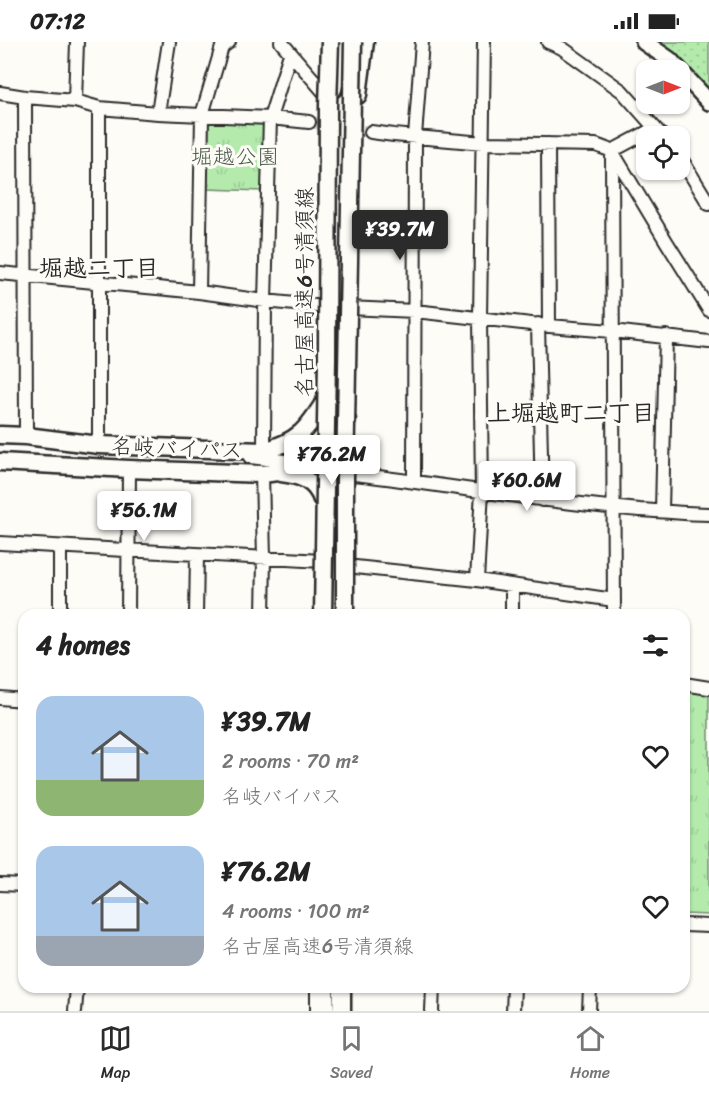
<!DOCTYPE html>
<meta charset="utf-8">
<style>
:root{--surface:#fff;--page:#f6f6f6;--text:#222;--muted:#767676;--line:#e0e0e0;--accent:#2b2b2b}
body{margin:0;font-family:Sriracha,"Klee One",sans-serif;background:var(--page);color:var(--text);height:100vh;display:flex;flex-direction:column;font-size:22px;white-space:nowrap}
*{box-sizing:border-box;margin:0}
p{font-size:20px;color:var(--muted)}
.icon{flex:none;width:33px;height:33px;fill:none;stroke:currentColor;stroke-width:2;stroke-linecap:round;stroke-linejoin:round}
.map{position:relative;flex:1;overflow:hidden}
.drawer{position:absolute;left:18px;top:567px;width:672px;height:384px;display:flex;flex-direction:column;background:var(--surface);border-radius:18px;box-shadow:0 2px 4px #0004}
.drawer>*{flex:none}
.needle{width:39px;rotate:90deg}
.controls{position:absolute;left:636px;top:18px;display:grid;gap:12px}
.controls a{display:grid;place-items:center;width:54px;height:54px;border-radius:12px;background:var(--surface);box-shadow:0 2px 4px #0004;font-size:30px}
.price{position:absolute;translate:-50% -51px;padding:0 14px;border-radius:6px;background:#fff;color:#222;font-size:20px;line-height:39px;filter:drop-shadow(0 2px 3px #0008)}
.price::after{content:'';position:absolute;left:50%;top:36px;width:18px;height:14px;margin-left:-9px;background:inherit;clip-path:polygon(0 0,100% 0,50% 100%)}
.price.current{background:var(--accent);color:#fff}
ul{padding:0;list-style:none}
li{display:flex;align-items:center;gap:18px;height:150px;padding:0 18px}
li span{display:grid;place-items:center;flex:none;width:168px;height:120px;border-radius:18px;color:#555}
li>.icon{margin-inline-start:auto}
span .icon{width:72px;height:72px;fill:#fffc;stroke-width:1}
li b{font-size:26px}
h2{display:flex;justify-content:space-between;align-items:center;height:72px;padding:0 18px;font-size:26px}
.status{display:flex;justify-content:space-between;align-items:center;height:42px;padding:0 30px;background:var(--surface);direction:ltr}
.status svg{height:16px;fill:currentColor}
.menu{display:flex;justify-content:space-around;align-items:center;height:84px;border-top:2px solid var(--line);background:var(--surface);font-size:16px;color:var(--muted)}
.menu a{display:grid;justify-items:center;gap:3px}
.menu .current{color:var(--accent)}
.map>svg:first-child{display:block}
.grass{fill:url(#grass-dots);stroke:#708b6c;stroke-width:1.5}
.park{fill:url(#park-tufts);stroke:#708b6c;stroke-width:1.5}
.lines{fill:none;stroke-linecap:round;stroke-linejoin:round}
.minor-tunnel{stroke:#d3d2ce;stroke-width:12;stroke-dasharray:12 6;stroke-linecap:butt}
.minor-casing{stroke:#2b2b2b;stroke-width:16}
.major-casing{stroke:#2b2b2b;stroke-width:20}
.highway-casing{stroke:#2b2b2b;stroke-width:21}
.minor{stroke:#fdfcf7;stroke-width:12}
.major{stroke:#fdfcf7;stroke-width:15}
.highway{stroke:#fdfcf7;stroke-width:16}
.highway-bridge-casing{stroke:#2b2b2b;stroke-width:21;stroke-linecap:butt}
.highway-bridge{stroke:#fdfcf7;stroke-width:16}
.labels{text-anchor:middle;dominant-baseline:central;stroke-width:6;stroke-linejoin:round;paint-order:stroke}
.park-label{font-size:22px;fill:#4d5b4c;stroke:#fdfcf7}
.street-label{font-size:22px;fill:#2b2b2b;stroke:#fdfcf7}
.neighbourhood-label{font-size:24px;font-weight:bold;fill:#2b2b2b;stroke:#fdfcf7}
</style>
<div class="status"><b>07:12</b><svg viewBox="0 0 49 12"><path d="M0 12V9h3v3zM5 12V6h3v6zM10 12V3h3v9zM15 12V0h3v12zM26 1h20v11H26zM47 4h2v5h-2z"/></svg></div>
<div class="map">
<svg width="709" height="969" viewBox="0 0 709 969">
<defs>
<pattern id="grass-dots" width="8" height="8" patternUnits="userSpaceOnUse" patternTransform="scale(1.5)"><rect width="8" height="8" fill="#b4ebad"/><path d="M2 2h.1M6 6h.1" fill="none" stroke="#9bca95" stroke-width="1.8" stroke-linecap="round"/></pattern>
<pattern id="park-tufts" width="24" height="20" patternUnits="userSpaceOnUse" patternTransform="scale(1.5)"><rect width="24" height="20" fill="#b4ebad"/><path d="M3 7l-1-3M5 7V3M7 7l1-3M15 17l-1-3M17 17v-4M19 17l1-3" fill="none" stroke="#9bca95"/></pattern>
</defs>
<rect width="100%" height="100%" fill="#fdfcf7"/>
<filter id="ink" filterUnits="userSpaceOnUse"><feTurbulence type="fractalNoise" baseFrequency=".0167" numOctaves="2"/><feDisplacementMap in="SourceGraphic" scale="12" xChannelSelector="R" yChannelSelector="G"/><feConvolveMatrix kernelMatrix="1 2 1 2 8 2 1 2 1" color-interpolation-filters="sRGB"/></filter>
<g filter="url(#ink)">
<path class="grass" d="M655,0H709V50Z"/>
<path class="park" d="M209,75L263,81L262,149L207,147Z
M684,645L709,648V873L684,872Z"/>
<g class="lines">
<path class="minor-tunnel" d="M309,80L371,90"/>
<g class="minor-casing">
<path id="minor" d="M281,0L330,57
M548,0L562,6L622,49L662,94
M0,51L25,55L75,59L99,66L158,71L270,76L309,80
M25,55L26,394
M75,59L77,0
M99,66V403
M158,71L169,0
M371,90L394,93L483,101L596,103L612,109L666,199L709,268
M548,102L549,284
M680,115L709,162
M0,231L199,250L265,259L325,265L415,269L549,284L612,289L709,300
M199,250L202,73L222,5L229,0
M538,282L542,458
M264,409L265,259L270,76L290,12
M250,415L301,421
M319,423L348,431C445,443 542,460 640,468C663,469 686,472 709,472
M262,432L264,516L263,573
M414,439L415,95L422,0
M662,469L666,294
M0,501L322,519
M346,524L477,538L614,558
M477,538L482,449L480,276L484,0
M60,573V505
M128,573L129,427
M196,573L197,513
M512,573V544
M614,573L612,109L655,86
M684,642L709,646
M0,656L24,658
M0,842L24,843
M684,883L709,884
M75,969L77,945
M317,969V945
M432,969L433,945
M513,969L514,945
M589,969L590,945"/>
</g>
<g class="major-casing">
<path id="major" d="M644,0L670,18L709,60"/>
</g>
<g class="highway-casing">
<path id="highway" d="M333,47L344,0
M358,53L365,0
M0,393L26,394L99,403L264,409C298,399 306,389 325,359
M0,420L129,427L262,432C304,428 329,416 347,378
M281,431C300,433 316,439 322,458
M325,945L326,969
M342,969V945"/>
</g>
<use href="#minor" class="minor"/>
<use href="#major" class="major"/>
<use href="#highway" class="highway"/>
<g class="highway-bridge-casing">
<path id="highway-bridge" d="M323,573L327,317L328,64L330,0
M345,573V437L353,0"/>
</g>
<use href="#highway-bridge" class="highway-bridge"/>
</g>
</g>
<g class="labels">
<g class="park-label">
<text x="235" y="114">堀越公園</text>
</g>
<g class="street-label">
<text transform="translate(304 250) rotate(-90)">名古屋高速6号清須線</text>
<text transform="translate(177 406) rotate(2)">名岐バイパス</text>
</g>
<g class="neighbourhood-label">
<text x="99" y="226">堀越二丁目</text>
<text x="571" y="371">上堀越町二丁目</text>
</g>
</g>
</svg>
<div class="controls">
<a><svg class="needle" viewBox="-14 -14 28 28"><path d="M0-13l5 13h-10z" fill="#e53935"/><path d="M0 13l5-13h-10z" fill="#767676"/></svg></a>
<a><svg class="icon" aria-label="locate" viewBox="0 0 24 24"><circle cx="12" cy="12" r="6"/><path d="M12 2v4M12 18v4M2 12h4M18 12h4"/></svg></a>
</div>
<b class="price current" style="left:400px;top:219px">¥39.7M</b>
<b class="price" style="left:332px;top:444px">¥76.2M</b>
<b class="price" style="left:527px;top:470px">¥60.6M</b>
<b class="price" style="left:144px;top:500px">¥56.1M</b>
<section class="drawer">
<h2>4 homes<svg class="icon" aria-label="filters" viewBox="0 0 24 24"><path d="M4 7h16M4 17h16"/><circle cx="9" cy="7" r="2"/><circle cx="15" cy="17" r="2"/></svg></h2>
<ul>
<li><span style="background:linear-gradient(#a9c7e8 70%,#8fb573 0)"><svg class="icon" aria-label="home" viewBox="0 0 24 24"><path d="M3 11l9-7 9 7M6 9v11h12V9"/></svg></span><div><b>¥39.7M</b><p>2 rooms · 70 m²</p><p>名岐バイパス</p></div><svg class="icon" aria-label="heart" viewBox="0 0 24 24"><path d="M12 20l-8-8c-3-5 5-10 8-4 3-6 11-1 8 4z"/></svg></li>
<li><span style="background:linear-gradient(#a9c7e8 75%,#9aa5b1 0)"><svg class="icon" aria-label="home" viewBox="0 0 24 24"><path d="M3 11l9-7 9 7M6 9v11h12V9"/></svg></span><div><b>¥76.2M</b><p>4 rooms · 100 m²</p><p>名古屋高速6号清須線</p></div><svg class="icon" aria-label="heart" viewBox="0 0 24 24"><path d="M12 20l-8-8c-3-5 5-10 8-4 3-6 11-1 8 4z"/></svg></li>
</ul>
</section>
</div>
<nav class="menu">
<a class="current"><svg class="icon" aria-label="map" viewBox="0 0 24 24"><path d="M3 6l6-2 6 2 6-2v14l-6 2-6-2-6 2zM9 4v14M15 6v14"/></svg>Map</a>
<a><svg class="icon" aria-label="saved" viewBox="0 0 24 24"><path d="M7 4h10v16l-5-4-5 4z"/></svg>Saved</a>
<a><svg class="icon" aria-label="home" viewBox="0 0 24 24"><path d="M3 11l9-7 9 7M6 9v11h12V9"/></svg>Home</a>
</nav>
